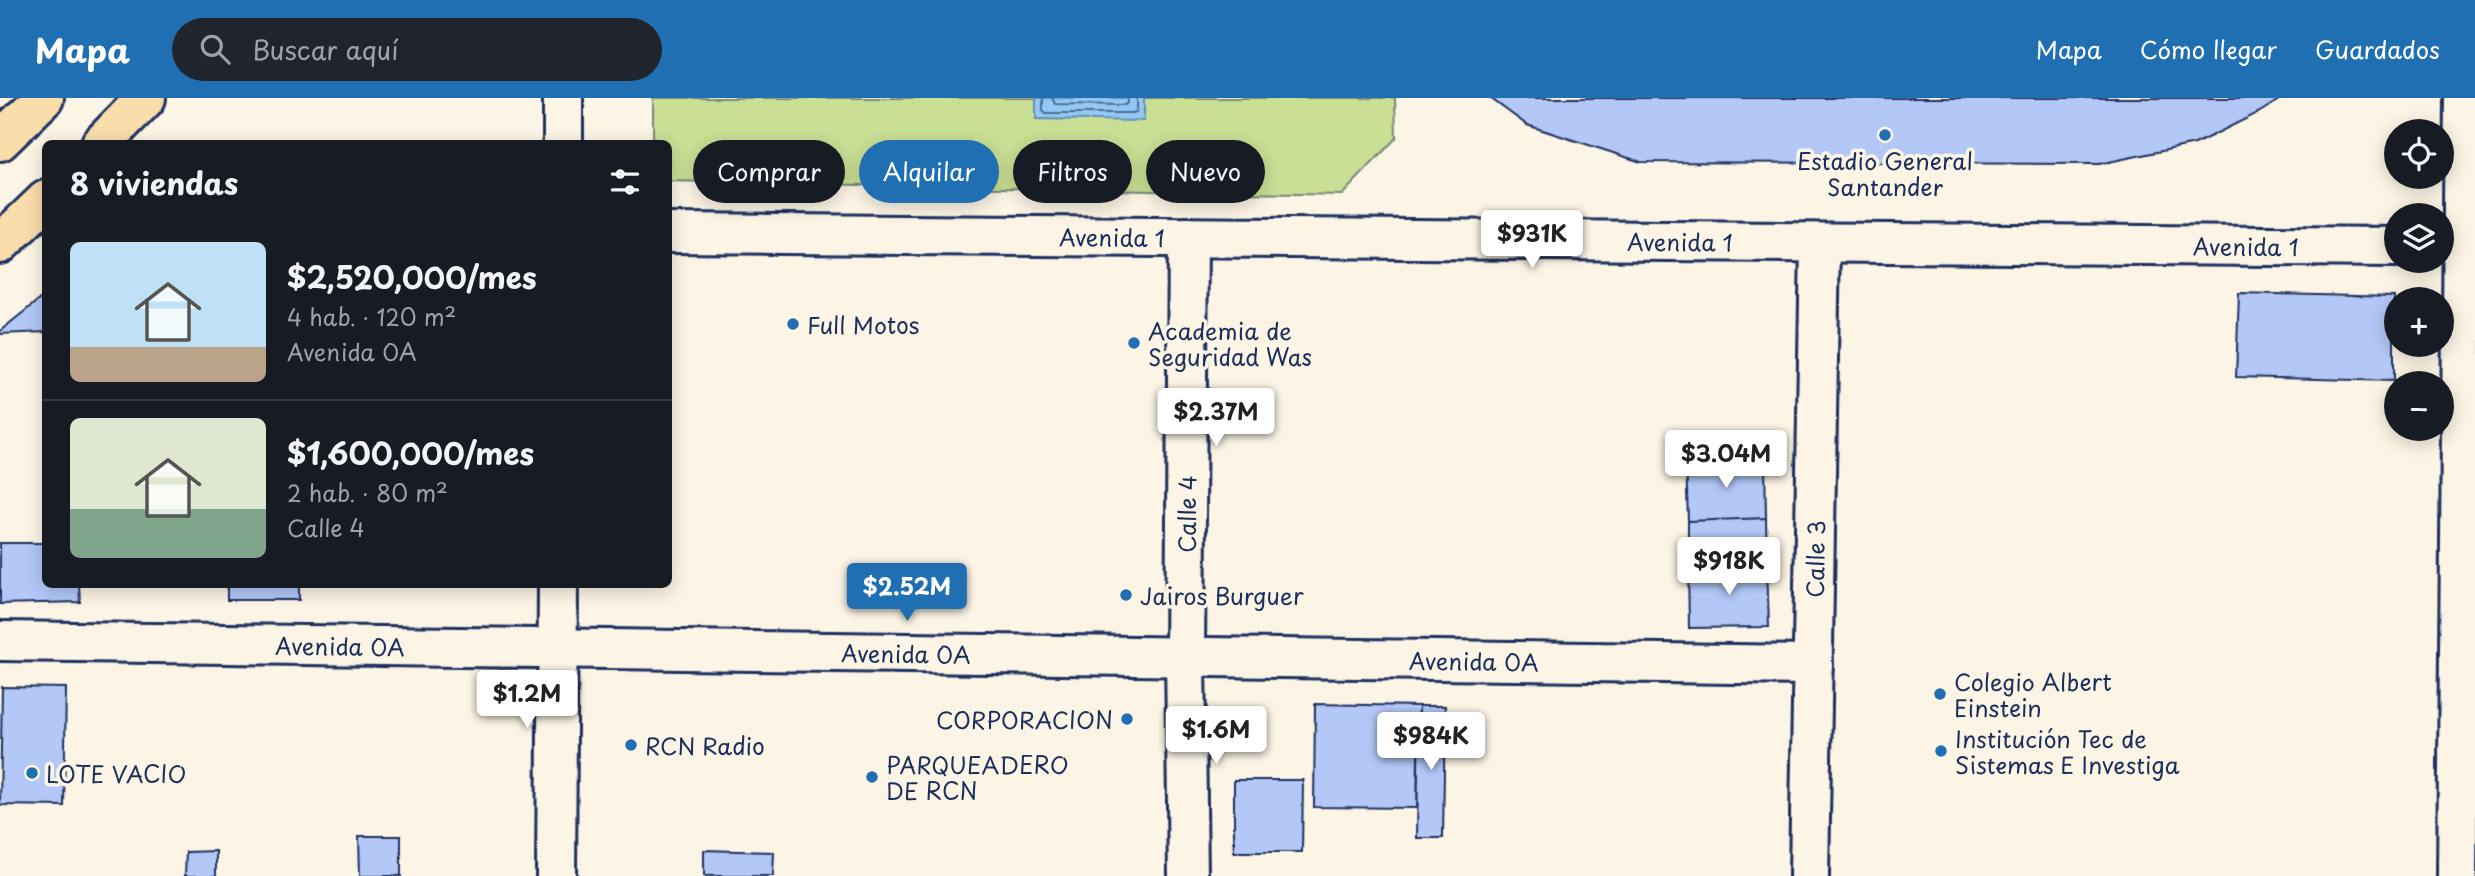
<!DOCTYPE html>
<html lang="es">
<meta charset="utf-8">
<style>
:root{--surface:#171b24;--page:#20242c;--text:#f1f3f6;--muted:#9ea1a6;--line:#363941;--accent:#1f6fb2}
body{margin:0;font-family:"Playpen Sans",sans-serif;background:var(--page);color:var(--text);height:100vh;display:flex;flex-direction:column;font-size:26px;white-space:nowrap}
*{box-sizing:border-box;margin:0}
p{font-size:23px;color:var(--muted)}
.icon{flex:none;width:38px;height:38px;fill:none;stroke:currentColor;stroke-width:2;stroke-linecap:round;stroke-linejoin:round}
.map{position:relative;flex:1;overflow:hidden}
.details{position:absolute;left:42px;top:42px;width:630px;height:448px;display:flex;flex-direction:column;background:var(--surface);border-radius:10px;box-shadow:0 4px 18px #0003}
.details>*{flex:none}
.banner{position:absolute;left:693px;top:42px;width:665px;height:63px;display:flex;gap:14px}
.tools{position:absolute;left:2384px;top:21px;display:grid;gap:14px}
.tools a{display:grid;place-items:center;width:70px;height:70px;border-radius:50%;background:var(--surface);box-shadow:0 4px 18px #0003;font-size:35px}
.price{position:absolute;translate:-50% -60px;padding:0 16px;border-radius:7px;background:#fff;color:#222;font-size:23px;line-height:46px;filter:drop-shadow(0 2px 4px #0008)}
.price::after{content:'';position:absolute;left:50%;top:42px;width:21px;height:16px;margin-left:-10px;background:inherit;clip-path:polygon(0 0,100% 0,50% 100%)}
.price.selected{background:var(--accent);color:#fff}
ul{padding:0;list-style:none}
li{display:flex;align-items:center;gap:21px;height:175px;padding:0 28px}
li+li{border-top:2px solid var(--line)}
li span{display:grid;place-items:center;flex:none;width:196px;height:140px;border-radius:10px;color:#555}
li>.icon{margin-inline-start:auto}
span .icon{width:84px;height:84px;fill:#fffc;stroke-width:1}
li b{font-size:30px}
h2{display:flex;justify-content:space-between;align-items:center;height:84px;padding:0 28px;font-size:30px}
.tag{padding:0 24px;border-radius:32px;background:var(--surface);box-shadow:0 4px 18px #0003;font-size:24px;line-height:63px}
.tag.selected{background:var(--accent);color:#fff}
header{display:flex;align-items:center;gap:42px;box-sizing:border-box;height:98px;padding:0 35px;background:var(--accent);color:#fff}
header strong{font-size:33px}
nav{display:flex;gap:38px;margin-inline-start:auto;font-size:24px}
.search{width:490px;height:63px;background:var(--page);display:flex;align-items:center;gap:18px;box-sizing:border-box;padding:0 24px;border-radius:38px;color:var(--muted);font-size:26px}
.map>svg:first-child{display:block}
.green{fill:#c9df94;stroke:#728779;stroke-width:2}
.water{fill:#94c8f1;stroke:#648bb6;stroke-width:2}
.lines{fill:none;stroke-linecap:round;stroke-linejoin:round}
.shore{stroke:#4b6c99;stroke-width:2}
.building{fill:#b3c8f7;stroke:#1b2f5e;stroke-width:2}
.minor-casing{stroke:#1b2f5e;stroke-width:44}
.tertiary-casing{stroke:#1b2f5e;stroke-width:44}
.primary-casing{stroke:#1b2f5e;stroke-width:44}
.minor{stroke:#fcf5e5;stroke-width:38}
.tertiary{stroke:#fcf5e5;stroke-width:38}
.primary{stroke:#f9deab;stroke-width:38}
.poi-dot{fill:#1f6fb2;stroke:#fcf5e5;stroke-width:2.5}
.labels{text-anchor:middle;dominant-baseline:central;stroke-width:7;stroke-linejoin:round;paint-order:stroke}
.poi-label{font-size:23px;fill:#1b2f5e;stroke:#fcf5e5;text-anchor:start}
.street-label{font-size:23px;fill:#1b2f5e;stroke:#fcf5e5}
</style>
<header>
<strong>Mapa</strong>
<div class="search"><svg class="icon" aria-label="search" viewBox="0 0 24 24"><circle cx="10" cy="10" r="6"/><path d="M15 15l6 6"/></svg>Buscar aquí</div>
<nav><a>Mapa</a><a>Cómo llegar</a><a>Guardados</a></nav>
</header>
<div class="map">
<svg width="2475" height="778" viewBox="0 0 2475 778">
<rect width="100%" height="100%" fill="#fcf5e5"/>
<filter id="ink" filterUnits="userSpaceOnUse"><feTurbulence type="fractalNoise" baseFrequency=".0143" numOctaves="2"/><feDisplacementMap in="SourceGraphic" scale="14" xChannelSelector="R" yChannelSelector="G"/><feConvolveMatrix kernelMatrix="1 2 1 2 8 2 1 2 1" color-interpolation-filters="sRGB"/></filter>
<g filter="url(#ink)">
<path class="green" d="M653,0H1395L1396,40L1342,97L669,83L668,46H653Z"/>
<path class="water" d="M1036,0H1144V23L1036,21Z"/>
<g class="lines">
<path class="shore" d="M1043,0V12L1046,15H1133L1137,13V0
M1052,0L1055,6L1125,7L1128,5V0"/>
</g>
<path class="building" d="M1490,0H2282L2260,14L2195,46L2099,66L1641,64L1527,27Z
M2239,195L2394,199V283L2236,279Z
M46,196V234L0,236V233Z
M1686,362L1765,363L1766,420L1688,423Z
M1766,420L1767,467L1688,471V423Z
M0,445H46V486H79L80,504L0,506Z
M1767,467L1769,529L1689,530L1688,471Z
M227,486H299V502H227Z
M2,589L66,590L64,708L0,707Z
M1315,606L1419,608L1417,710L1314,709Z
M1419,608H1445L1443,740H1417Z
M1234,682H1303L1302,754H1234Z
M359,738H401V778H360Z
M704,752L774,754L773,778H704Z
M216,753V778H185L186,754Z"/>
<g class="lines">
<g class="minor-casing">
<g id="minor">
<path id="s1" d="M668,135L2396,149"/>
<path id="s2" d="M0,543L1813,567"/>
<path id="s3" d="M1188,778L1185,560L1188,139"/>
<path id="s4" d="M1809,778L1820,145"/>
<path d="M2457,778L2464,0"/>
</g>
</g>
<g class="tertiary-casing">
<path id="tertiary" d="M563,46V0
M556,778L558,486"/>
</g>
<g class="primary-casing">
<path id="primary" d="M0,43L44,0
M101,46L146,0
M0,146L46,102"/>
</g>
<use href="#minor" class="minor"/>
<use href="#tertiary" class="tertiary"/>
<use href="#primary" class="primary"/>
</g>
</g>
<g class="poi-dot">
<circle cx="1885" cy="37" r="7"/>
<circle cx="793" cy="226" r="7"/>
<circle cx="1134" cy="245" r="7"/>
<circle cx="1126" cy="497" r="7"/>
<circle cx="1940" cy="596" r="7"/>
<circle cx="1127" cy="621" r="7"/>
<circle cx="631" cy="647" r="7"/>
<circle cx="1941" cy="653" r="7"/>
<circle cx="32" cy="675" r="7"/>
<circle cx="872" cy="679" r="7"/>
</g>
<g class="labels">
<g class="poi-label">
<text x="1885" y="62" text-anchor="middle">Estadio General<tspan x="1885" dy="26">Santander</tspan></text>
<text x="807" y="226">Full Motos</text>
<text x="1148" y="232">Academia de<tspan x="1148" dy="26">Seguridad Was</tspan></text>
<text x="1140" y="497">Jairos Burguer</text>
<text x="1954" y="583">Colegio Albert<tspan x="1954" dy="26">Einstein</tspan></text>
<text x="1113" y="621" text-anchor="end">CORPORACION</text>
<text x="1955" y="640">Institución Tec de<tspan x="1955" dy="26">Sistemas E Investiga</tspan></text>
<text x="645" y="647">RCN Radio</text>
<text x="886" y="666">PARQUEADERO<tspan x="886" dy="26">DE RCN</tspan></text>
<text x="46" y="675">LOTE VACIO</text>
</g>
<g class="street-label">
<text stroke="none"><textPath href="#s1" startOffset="444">Avenida 1</textPath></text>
<text stroke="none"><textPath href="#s1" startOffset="1012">Avenida 1</textPath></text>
<text stroke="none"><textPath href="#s1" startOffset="1578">Avenida 1</textPath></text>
<text stroke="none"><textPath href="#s3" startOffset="362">Calle 4</textPath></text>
<text stroke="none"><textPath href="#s4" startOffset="317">Calle 3</textPath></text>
<text stroke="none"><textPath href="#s2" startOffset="340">Avenida 0A</textPath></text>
<text stroke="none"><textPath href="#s2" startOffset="906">Avenida 0A</textPath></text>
<text stroke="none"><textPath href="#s2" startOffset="1474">Avenida 0A</textPath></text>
</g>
</g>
</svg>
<div class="tools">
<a><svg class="icon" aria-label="locate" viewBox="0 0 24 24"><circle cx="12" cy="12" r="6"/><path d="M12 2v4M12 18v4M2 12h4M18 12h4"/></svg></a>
<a><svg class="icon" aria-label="layers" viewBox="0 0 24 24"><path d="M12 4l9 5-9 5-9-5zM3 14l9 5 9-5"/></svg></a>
<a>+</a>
<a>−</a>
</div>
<b class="price" style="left:1532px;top:172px">$931K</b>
<b class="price" style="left:1216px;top:350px">$2.37M</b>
<b class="price" style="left:1726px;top:392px">$3.04M</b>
<b class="price" style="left:1729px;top:499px">$918K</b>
<b class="price selected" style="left:907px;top:525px">$2.52M</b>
<b class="price" style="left:527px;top:632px">$1.2M</b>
<b class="price" style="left:1216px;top:668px">$1.6M</b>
<b class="price" style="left:1431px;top:674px">$984K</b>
<div class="banner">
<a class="tag">Comprar</a>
<a class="tag selected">Alquilar</a>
<a class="tag">Filtros</a>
<a class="tag">Nuevo</a>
</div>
<section class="details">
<h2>8 viviendas<svg class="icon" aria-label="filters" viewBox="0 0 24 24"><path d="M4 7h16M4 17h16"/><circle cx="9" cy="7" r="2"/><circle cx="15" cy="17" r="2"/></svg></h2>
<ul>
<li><span style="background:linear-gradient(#bfe0f5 75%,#b9a48a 0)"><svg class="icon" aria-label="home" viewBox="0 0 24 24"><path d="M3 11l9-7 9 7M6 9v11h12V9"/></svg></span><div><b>$2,520,000/mes</b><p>4 hab. · 120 m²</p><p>Avenida 0A</p></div></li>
<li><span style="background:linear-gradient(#dfe7d0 65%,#7fa58c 0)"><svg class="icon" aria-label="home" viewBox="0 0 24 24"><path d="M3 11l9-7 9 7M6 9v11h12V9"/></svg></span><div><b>$1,600,000/mes</b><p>2 hab. · 80 m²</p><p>Calle 4</p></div></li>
</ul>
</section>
</div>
